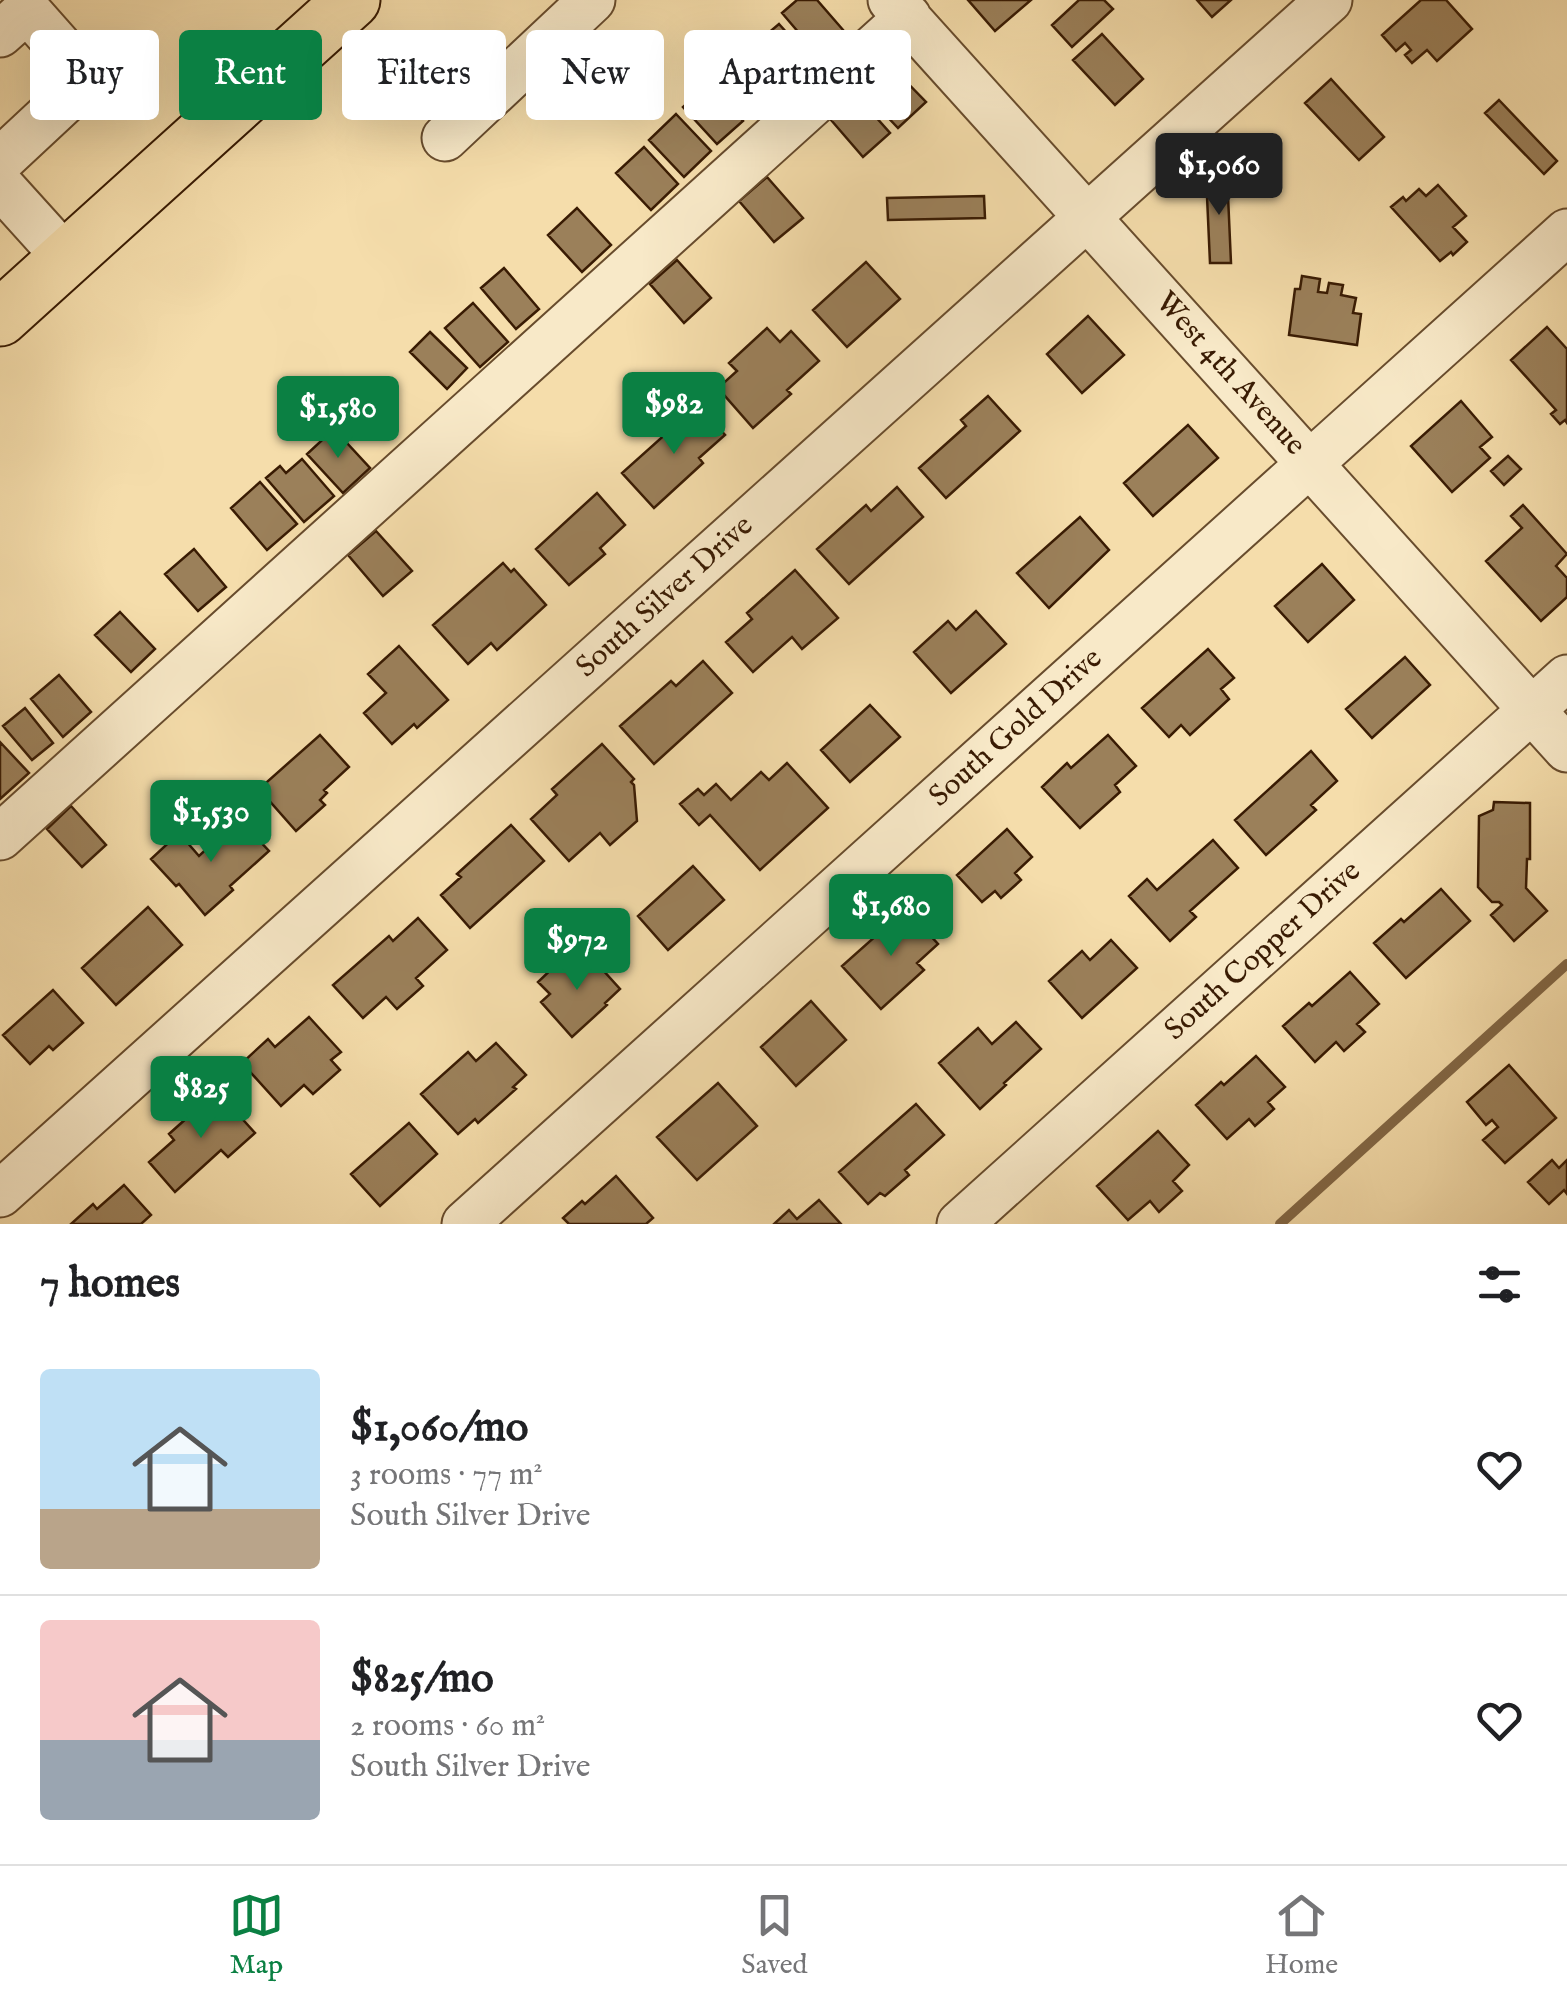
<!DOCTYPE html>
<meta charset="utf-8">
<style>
:root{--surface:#fff;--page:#f6f6f6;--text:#202124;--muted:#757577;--line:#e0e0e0;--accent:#0b8043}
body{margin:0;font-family:"IM FELL English",serif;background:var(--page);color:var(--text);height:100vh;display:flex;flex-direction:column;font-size:38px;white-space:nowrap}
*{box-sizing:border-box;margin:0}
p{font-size:32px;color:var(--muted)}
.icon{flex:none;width:55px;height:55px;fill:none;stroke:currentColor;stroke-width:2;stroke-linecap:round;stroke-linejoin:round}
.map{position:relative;height:1224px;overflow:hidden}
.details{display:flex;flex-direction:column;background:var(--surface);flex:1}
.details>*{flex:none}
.guide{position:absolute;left:30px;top:30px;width:1000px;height:90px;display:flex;gap:20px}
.price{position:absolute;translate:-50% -85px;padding:0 22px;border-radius:10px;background:var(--accent);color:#fff;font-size:32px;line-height:65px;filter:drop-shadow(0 2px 5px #0008)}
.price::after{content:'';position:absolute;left:50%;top:60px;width:30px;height:22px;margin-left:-15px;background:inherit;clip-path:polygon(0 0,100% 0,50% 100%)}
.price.on{background:#222;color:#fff}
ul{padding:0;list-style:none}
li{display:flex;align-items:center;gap:30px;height:250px;padding:0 40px}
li+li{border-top:2px solid var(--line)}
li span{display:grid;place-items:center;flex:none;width:280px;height:200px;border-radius:10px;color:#555}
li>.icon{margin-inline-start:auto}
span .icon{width:120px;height:120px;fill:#fffc;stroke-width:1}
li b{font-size:42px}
h2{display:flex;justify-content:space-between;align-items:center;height:120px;padding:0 40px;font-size:42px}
.pill{padding:0 35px;border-radius:10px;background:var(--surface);box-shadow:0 10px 40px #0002;font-size:35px;line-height:90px}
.pill.on{background:var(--accent);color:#fff}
.menu{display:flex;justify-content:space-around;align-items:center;height:140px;border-top:2px solid var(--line);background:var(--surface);font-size:28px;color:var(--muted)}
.menu a{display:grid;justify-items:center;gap:5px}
.menu .on{color:var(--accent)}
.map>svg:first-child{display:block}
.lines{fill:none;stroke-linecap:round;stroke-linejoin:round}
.stream{stroke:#836846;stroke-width:10}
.building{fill:#9b805a;stroke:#391b03;stroke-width:2.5}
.minor-casing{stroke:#684c2d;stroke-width:49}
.major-casing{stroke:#391b03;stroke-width:59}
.minor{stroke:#f8e9c8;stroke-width:45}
.major{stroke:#f5ddab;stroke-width:55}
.labels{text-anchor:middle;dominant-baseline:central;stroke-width:8;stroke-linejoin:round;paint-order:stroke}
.street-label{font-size:30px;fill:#391b03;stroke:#f8e9c8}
</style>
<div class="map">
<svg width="1567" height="1224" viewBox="0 0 1567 1224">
<rect width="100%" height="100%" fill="#f5ddab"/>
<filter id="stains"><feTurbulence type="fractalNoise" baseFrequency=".002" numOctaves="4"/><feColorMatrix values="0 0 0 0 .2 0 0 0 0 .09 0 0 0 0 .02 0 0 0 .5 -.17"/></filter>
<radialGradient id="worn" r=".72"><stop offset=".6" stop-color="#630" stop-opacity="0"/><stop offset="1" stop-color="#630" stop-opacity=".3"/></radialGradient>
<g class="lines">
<path class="stream" d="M1280,1224L1567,964"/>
</g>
<path class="building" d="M797,0H817L844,31L817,54L782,13Z
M968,0H1031L995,31Z
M1079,0H1104L1113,9L1072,47L1052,25Z
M1197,0H1231L1212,17Z
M1421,0H1446L1472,29L1437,61L1427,50L1412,63L1405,55L1411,50L1405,43L1396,51L1382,35Z
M779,24L812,61L785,84L752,47Z
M1102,34L1143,79L1115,105L1073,60Z
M745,51L779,90L750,117L715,78Z
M891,66L926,102L898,128L864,92Z
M1331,79L1384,137L1359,160L1305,103Z
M708,84L743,121L717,144L683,107Z
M858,97L890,133L863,157L831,120Z
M1499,100L1557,161L1544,174L1485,113Z
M676,114L711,151L684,177L649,140Z
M644,147L678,184L651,210L616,173Z
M1227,173L1231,263H1210L1206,174Z
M767,177L803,218L774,242L739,201Z
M1438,185L1466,216L1453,227L1467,242L1453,255L1451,252L1440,261L1391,207L1403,197L1406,201L1419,189L1426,196Z
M984,196L985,218L888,220L887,198Z
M577,208L611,245L582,272L548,235Z
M677,260L711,298L684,323L650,284Z
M866,262L900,299L847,347L813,310Z
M504,268L539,309L516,329L481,288Z
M1302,276L1320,279L1318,292L1327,293L1329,283L1343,285L1341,295L1356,298L1353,313L1361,314L1357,345L1289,335L1295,289H1300Z
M473,303L508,342L480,367L445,328Z
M1088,316L1124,355L1082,393L1047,354Z
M1547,327L1567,349V423L1565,420L1560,424L1551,414L1556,410L1511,360Z
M767,328L780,342L791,331L819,361L787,390L791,394L753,428L718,388L737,371L729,363Z
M430,332L467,368L447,389L410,352Z
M988,396L1020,431L946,498L919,468L966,426L961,420Z
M1461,401L1492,437L1480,447L1490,458L1452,492L1411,446Z
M698,405L725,435L699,458L703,463L654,508L622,473Z
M1188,425L1218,458L1153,516L1124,483Z
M334,429L370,468L343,493L307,454Z
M1508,456L1521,469L1504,485L1491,471Z
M302,459L334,496L304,522L266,478L280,466L286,473Z
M260,482L297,524L267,550L231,508Z
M897,487L923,517L849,584L817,549L866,505L871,511Z
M597,493L625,525L600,548L605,554L569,585L536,549Z
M1523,505L1567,554L1556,566L1567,578V597L1541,621L1486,561L1522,528L1511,516Z
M1080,517L1109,550L1049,608L1017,573Z
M376,531L412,571L383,596L348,555Z
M194,549L226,587L198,611L165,574Z
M503,563L511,572L514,569L546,605L497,650L491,643L468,664L433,625Z
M1322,564L1354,600L1308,642L1275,606Z
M795,570L838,618L802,649L792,637L753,672L726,642L752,619L747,613Z
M976,611L1006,644L951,693L914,652L948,621L956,630Z
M120,612L155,649L131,672L95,635Z
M399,646L448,700L417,728L414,724L392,744L364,713L386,693L368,674Z
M1208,649L1234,678L1221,689L1229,699L1190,735L1181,725L1169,737L1142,708Z
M1405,657L1430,685L1372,738L1346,709Z
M703,661L732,693L654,764L620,726L671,681L676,686Z
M59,675L91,712L63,737L31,699Z
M870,705L900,737L850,782L821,750Z
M25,708L53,743L32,760L3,726Z
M320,735L349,767L324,790L327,793L320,800L325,805L296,831L259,789Z
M1108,735L1136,766L1115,785L1120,792L1080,828L1042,787L1067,763L1071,768Z
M0,742L29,773L0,799Z
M602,744L634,779L631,782L634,785L637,821L610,845L600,833L569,861L531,819L557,795L552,789Z
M1311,751L1337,781L1311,805L1316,810L1266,855L1235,820Z
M787,763L828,808L760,870L710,815L699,825L680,804L698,789L704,795L716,784L731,800L761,772L769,780Z
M1494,802L1530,803V859H1527L1526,888L1547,911L1514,941L1491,915L1502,905L1499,902H1492L1478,887L1479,816L1493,810Z
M71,806L106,845L82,867L47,829Z
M239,819L269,851L230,886L233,890L205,915L179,884L176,886L151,859L179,833L199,856Z
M511,825L544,861L470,928L441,895L461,877L457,874Z
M1007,829L1032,857L1015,873L1021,880L1001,898L995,891L982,902L957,875Z
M1213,840L1238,868L1190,911L1196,917L1170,941L1129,896L1147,879L1157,890Z
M693,866L724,900L668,950L638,916Z
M1441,889L1470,921L1406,978L1374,943L1401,919L1404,922Z
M148,907L182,945L116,1005L82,968Z
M906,909L938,944L917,963L924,970L881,1009L842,966Z
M418,918L447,950L416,978L423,986L397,1009L386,997L363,1018L333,985L389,936L393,941Z
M1111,940L1137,968L1082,1018L1049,981L1082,951L1090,960Z
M576,955L584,963L591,957L620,989L605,1003L607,1005L572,1037L541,1002L550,994L538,982L561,960L566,965Z
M1350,972L1379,1004L1357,1024L1365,1032L1344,1051L1336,1042L1315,1062L1283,1026L1309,1003L1312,1006Z
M53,990L83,1023L53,1050L49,1046L30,1064L3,1035Z
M811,1001L846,1040L796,1086L761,1047Z
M309,1017L341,1052L331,1060L340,1070L313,1094L304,1085L281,1106L242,1063L268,1039L275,1047Z
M1016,1022L1041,1049L1004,1083L1006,1085L980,1109L939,1063L978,1028L992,1044Z
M496,1043L526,1075L513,1087L516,1089L478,1123L475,1119L458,1134L421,1094L468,1052L476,1061Z
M1256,1056L1285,1087L1268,1102L1274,1109L1255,1126L1249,1119L1227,1139L1196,1105L1221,1082L1224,1085Z
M1509,1065L1556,1118L1505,1163L1483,1140L1498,1127L1492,1120L1486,1125L1467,1102Z
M718,1083L757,1126L697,1180L657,1137Z
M217,1091L255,1133L228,1157L221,1150L175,1192L149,1162L174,1140L169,1134Z
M916,1104L944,1135L905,1170L909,1175L885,1196L880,1193L868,1204L839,1172Z
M409,1123L437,1154L380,1206L351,1174Z
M1158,1131L1189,1165L1173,1181L1182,1191L1159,1212L1150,1201L1128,1220L1097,1186Z
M1552,1160L1559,1168L1567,1160V1194L1564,1190L1549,1204L1528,1182Z
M616,1176L653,1218L646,1224H569L563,1218L582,1201L585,1204Z
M124,1185L151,1215L141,1224H71L93,1204L97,1209Z
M819,1200L841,1224H774L789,1210L797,1219Z"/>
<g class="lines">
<g class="minor-casing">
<path id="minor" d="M891,0L1567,749
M0,34L27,10L88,79L0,161
M445,138L592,0
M0,185L66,258
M0,837L908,17
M0,1194L1329,0
M465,1224L1567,232
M960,1224L1567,678"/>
</g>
<g class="major-casing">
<path id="major" d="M0,318L352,0"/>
</g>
<use href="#minor" class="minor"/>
<use href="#major" class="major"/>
</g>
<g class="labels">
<g class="street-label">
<text transform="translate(1230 374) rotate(48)">West 4th Avenue</text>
<text transform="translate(665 597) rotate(-42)">South Silver Drive</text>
<text transform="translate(1016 728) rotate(-42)">South Gold Drive</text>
<text transform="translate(1263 951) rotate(-42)">South Copper Drive</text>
</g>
</g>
<rect width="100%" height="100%" filter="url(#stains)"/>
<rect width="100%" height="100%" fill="url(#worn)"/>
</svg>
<b class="price on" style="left:1219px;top:218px">$1,060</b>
<b class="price" style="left:674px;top:457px">$982</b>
<b class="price" style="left:338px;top:461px">$1,580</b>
<b class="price" style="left:211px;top:865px">$1,530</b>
<b class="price" style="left:891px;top:959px">$1,680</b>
<b class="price" style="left:577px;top:993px">$972</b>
<b class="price" style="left:201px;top:1141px">$825</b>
<div class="guide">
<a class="pill">Buy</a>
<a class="pill on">Rent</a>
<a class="pill">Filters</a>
<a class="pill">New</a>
<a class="pill">Apartment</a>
</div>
</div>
<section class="details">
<h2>7 homes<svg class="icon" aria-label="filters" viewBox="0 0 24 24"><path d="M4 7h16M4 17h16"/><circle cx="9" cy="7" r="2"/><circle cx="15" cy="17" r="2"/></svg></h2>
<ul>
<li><span style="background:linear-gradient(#bfe0f5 70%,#b9a48a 0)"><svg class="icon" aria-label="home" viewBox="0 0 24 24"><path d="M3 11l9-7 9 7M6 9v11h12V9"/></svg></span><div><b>$1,060/mo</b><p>3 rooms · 77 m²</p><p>South Silver Drive</p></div><svg class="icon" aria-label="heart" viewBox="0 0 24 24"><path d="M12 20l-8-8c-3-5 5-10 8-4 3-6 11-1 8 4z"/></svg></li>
<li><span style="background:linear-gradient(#f6c9c9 60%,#9aa5b1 0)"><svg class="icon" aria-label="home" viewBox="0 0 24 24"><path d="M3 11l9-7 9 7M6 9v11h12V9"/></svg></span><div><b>$825/mo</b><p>2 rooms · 60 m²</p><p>South Silver Drive</p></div><svg class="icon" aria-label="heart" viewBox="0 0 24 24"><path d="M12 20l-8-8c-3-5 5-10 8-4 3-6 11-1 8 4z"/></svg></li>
</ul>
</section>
<nav class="menu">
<a class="on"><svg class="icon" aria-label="map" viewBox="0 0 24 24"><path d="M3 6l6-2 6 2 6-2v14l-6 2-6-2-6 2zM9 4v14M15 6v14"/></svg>Map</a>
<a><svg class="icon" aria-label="saved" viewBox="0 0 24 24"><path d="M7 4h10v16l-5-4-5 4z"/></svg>Saved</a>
<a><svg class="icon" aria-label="home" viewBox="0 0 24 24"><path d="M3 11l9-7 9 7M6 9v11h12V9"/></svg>Home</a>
</nav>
